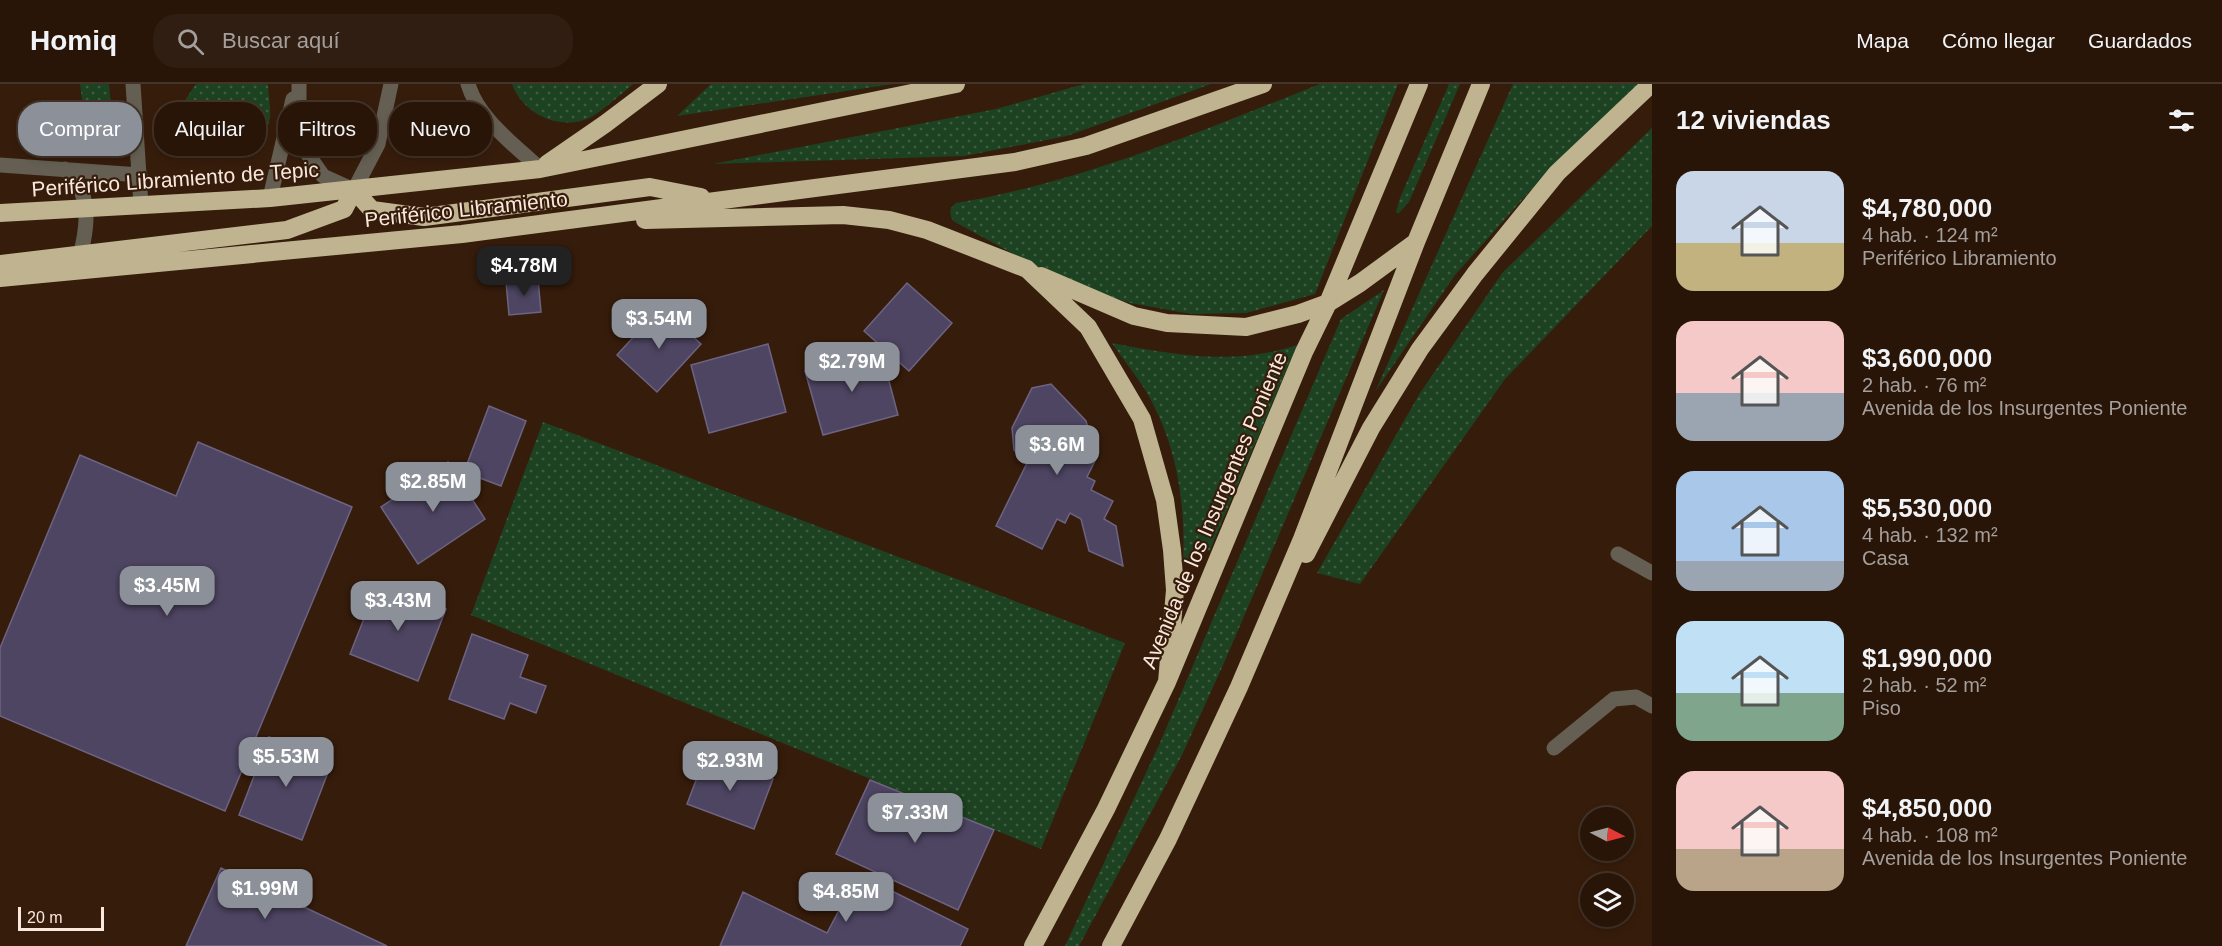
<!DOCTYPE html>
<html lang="es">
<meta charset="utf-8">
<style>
:root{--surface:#281508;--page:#301e12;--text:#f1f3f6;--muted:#a59f9c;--line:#443429;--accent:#8c9099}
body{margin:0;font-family:Arial,sans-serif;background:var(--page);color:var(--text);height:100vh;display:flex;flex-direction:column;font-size:22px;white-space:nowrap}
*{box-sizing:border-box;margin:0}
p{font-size:20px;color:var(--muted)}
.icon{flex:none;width:33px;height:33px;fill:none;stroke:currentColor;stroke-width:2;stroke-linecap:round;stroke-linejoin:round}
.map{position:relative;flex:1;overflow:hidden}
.panel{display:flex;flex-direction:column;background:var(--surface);width:570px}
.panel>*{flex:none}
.banner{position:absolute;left:18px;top:18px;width:570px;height:54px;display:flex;gap:12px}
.needle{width:39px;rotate:96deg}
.buttons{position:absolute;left:1580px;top:723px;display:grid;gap:12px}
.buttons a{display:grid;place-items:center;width:54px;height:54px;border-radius:50%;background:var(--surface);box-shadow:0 3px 9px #0003,0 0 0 2px var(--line);font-size:30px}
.scale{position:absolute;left:18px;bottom:15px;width:86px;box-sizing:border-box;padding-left:6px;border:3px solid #fae8dd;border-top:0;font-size:16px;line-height:21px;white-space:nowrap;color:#fae8dd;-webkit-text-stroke:4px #361c0b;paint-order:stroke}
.price{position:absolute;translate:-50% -51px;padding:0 14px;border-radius:12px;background:var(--accent);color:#fff;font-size:20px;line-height:39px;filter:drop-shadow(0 2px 3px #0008)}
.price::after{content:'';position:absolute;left:50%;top:36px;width:18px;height:14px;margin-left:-9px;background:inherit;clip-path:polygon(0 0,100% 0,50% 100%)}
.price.current{background:#222;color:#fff}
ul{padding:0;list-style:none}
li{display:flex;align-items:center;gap:18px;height:150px;padding:0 24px}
li span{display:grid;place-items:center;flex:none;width:168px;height:120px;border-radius:18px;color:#555}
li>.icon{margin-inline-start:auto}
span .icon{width:72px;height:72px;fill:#fffc;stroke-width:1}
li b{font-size:26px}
h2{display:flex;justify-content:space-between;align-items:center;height:72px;padding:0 24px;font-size:26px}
.chip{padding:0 21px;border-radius:24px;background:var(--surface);box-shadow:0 3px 9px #0003,0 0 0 2px var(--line);font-size:21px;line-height:54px}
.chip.current{background:var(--accent);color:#fff}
header{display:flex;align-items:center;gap:36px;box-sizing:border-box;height:84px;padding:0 30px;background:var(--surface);border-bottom:2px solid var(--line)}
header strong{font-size:28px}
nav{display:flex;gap:33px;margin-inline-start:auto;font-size:21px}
.search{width:420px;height:54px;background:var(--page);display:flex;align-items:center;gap:15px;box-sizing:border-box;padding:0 21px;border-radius:24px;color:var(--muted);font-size:22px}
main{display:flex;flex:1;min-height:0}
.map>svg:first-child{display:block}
.grass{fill:url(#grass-dots)}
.building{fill:#4e4562;stroke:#6d6382;stroke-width:1.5}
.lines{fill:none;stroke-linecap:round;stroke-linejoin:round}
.minor{stroke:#645f52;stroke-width:15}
.highway{stroke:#bfb390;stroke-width:18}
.labels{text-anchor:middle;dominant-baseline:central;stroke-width:4.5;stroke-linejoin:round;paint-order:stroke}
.street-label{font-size:21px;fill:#fae8dd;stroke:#361c0b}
</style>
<header>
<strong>Homiq</strong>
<div class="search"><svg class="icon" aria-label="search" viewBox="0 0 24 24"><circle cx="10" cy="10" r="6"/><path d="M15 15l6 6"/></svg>Buscar aquí</div>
<nav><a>Mapa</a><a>Cómo llegar</a><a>Guardados</a></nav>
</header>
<main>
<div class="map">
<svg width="1652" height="862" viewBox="0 0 1652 862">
<defs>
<pattern id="grass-dots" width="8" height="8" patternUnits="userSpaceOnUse" patternTransform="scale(1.5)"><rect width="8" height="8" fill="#1d4221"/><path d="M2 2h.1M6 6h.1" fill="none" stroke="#3f5d41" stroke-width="1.8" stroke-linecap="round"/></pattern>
</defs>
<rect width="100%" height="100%" fill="#361c0b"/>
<path class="grass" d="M80,0H109L112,33C111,42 106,46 97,47L85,39Z
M196,0H268C268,10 271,23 270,33C264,78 207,82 177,60C171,33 182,21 196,0Z
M512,0H633C620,11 607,23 593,32C563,49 523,31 512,0Z
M711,0H893L677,32Z
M1084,0H1211L1067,52L964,72L713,80L996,25Z
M1320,0H1398L1315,210L1246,229L1191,230L1130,219L1067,199L953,137C949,129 949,124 956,119C1083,98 1201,47 1320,0Z
M1449,0H1460L1409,118L1398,130L1396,128L1400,114Z
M1513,0H1639L1530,107L1455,191L1375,308Z
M1652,44V142L1505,295L1360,500L1317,489L1420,309L1503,188Z
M1384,206L1224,579L1182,671L1079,862H1065L1159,661L1341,235Z
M1112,259C1175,271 1234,282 1297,261L1210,466L1183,477C1186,417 1176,356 1144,304C1134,289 1122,274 1112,259Z
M543,338L1125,559L1041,765L471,531Z"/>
<path class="building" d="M538,195L541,228L509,231L506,198Z
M907,199L952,239L909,287L864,247Z
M661,223L701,260L657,308L617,271Z
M768,260L786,328L709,349L691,281Z
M881,267L898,331L823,351L805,287Z
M1051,300L1086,337L1096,375L1087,393L1095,397L1091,406L1113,417L1104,435L1116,442L1123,482L1089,467L1081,435L1070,429L1065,439L1057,435L1042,465L996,442L1027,379L1014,366L1012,344L1032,304Z
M489,322L526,337L501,402L464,388Z
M198,358L352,423L225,727L0,632V564L80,371L176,412Z
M448,378L485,435L418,480L381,423Z
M378,499L446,525L418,597L350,570Z
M472,550L528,571L520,593L546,602L536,629L510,619L504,635L449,615Z
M269,653L332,678L302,756L239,731Z
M706,670L773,695L754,745L687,720Z
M870,696L994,746L958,826L836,770Z
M221,784L387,862H186Z
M858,790L968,845L960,862H720L743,808L827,849Z"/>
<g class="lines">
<path class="minor" d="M133,0L141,121
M299,0V40L305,66L323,92L354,106L378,60L391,0
M468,0C478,35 515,61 540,85
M0,81L140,91
M65,85C69,89 74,94 77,99C91,120 86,149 80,172
M270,114L293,15
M1618,470L1652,489
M1554,664L1614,615L1636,613L1652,622"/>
<path class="highway" d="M547,80L605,40L658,0
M0,129L270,114L540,85L956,0
M645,136L843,131L889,136L927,146L1027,185L1088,243L1142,335L1165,416L1172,466L1175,506L1167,598
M0,180L287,146L344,125L354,106L372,126L424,133L650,103L701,113
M1041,192L1134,232L1167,239L1246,243L1298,230L1328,219L1360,199L1416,158
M0,194L462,150L1015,78L1086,62L1263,0
M1306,470L1371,344L1420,265L1475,190L1557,89L1651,0
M1033,862L1106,725L1167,598L1304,268L1328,219L1419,0
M1111,862L1168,755L1239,603L1302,455L1416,158L1481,0"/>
</g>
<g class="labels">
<g class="street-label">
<text transform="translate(175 95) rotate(-4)">Periférico Libramiento de Tepic</text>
<text transform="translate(466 125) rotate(-6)">Periférico Libramiento</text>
<text transform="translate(1214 426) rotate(-67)">Avenida de los Insurgentes Poniente</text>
</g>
</g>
</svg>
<div class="buttons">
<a><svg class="needle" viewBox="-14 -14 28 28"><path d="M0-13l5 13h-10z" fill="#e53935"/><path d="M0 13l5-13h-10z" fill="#a59f9c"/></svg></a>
<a><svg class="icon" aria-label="layers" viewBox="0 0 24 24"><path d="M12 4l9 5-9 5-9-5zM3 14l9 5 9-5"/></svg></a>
</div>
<div class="scale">20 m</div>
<b class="price current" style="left:524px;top:213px">$4.78M</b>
<b class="price" style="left:659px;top:266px">$3.54M</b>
<b class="price" style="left:852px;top:309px">$2.79M</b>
<b class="price" style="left:1057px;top:392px">$3.6M</b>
<b class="price" style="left:433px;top:429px">$2.85M</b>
<b class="price" style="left:167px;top:533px">$3.45M</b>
<b class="price" style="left:398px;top:548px">$3.43M</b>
<b class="price" style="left:286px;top:704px">$5.53M</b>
<b class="price" style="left:730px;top:708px">$2.93M</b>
<b class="price" style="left:915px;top:760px">$7.33M</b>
<b class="price" style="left:265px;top:836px">$1.99M</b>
<b class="price" style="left:846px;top:839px">$4.85M</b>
<div class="banner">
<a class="chip current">Comprar</a>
<a class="chip">Alquilar</a>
<a class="chip">Filtros</a>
<a class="chip">Nuevo</a>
</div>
</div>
<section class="panel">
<h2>12 viviendas<svg class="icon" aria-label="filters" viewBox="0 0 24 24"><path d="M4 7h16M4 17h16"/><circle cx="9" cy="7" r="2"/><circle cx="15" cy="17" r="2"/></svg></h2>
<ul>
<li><span style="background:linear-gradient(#c9d6e8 60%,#c2b280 0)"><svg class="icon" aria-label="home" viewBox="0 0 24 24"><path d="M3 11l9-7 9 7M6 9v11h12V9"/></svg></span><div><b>$4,780,000</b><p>4 hab. · 124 m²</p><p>Periférico Libramiento</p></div></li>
<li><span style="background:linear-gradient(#f6c9c9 60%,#9aa5b1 0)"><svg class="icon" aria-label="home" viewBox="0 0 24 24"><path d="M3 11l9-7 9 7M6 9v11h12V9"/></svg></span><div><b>$3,600,000</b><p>2 hab. · 76 m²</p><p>Avenida de los Insurgentes Poniente</p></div></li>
<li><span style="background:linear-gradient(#a9c7e8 75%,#9aa5b1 0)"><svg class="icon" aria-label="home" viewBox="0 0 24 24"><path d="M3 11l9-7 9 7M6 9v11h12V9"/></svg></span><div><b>$5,530,000</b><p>4 hab. · 132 m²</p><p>Casa</p></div></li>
<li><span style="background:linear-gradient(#bfe0f5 60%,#7fa58c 0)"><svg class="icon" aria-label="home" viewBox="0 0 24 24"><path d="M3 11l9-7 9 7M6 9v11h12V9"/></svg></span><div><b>$1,990,000</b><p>2 hab. · 52 m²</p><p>Piso</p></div></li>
<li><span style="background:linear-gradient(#f6c9c9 65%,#b9a48a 0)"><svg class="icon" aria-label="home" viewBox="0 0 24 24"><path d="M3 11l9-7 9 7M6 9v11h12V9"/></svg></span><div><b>$4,850,000</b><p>4 hab. · 108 m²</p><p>Avenida de los Insurgentes Poniente</p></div></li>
</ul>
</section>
</main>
